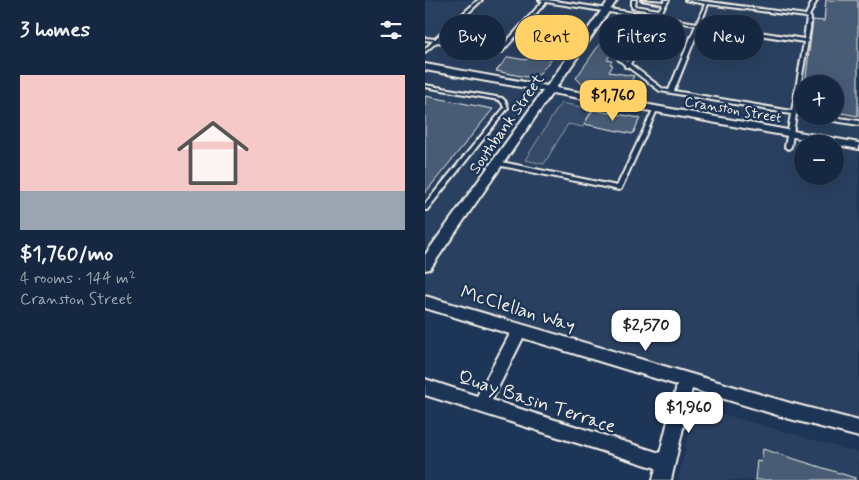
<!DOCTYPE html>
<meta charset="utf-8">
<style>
:root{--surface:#162841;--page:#1f3048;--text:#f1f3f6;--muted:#9ea6b1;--line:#35445a;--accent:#ffd166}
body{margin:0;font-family:Mynerve,sans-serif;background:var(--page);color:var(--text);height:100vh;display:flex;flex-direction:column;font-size:19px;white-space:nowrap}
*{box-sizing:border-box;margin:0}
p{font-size:16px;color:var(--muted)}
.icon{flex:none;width:28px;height:28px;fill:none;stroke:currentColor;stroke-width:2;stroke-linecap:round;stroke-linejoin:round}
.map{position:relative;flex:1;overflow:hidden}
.panel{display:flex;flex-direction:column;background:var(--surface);width:425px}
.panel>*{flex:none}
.guide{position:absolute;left:15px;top:15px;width:344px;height:45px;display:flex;gap:10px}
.fabs{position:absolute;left:369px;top:75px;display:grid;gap:10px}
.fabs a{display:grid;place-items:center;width:50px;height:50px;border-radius:50%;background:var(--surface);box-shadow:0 5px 20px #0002,0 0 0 1px var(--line);font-size:25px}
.price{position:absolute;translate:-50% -42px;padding:0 11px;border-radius:10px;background:#fff;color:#222;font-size:16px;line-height:32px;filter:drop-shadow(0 1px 2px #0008)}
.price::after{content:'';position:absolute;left:50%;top:30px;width:15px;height:11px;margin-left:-8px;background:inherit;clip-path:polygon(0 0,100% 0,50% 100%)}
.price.selected{background:var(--accent);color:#111}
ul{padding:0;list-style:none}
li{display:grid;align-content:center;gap:10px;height:265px;padding:0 20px}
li+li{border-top:1px solid var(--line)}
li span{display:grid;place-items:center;height:155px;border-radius:0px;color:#555}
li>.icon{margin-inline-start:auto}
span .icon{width:90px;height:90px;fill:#fffc;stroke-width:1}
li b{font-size:21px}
h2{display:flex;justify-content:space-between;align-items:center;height:60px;padding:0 20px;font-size:21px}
.pill{padding:0 18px;border-radius:22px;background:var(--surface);box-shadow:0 5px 20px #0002,0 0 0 1px var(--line);font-size:18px;line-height:45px}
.pill.selected{background:var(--accent);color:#111}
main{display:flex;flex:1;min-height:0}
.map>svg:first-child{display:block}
.built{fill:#2a4060;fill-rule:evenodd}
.green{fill:#354a67;stroke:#949ea8}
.building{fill:#485b74;stroke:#f4f1e8}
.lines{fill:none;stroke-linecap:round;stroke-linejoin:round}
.service-casing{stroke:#f4f1e8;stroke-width:4}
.minor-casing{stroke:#f4f1e8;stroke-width:4}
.service{fill:#1d3557;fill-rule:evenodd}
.minor{fill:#1d3557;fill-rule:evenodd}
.labels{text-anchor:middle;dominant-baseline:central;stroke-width:5;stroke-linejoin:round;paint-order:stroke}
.far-street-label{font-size:14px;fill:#f4f1e8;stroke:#1d3557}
.street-label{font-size:16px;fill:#f4f1e8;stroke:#1d3557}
.near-street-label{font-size:19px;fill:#f4f1e8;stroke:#1d3557}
</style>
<main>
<section class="panel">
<h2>3 homes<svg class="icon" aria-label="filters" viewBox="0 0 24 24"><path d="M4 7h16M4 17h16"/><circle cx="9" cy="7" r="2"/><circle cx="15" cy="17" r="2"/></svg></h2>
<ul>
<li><span style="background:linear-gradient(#f6c9c9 75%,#9aa5b1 0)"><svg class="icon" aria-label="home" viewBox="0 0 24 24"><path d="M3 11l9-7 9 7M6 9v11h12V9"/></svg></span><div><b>$1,760/mo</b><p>4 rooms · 144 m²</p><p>Cranston Street</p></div></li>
</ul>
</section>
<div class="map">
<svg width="434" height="480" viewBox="0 0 434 480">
<rect width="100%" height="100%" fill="#1d3557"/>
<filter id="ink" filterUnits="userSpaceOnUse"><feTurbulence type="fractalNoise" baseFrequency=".02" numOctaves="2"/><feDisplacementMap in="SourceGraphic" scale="10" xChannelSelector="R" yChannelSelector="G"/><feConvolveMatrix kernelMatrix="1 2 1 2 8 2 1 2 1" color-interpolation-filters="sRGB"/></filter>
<g filter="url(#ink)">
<path class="built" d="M0,0H434V427L0,302ZM378,84H410V116H378ZM378,144H410V176H378Z
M270,406L434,453V480H253Z"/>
<path class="green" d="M136,103L167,109L158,127L143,124L119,164L100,160Z"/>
<path class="building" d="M401,0H433V116L410,112V84H380L388,20L399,21Z
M183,32L198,34L182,60L187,61L185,64L188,65L184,72L209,76L201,92L158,85L151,78Z
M125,38L141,41L114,74L101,77L71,71L83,57L101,60L108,52L113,53Z
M0,96L68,109L0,193Z
M168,110L215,118L208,134L159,124Z
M338,449L430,478V480H330L332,461L336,462Z"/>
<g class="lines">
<g class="service-casing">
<path id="service" d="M53,0H57L14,40L74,50L118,1L114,0H123L230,16L233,12L207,8V0H211L210,6L234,10L238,4L216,0L239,2L240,0H244L233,17L272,23L280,4L260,0H270L381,15L388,0H392L384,16L386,18L385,29L371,111L378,112V115L371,114L366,147L363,149L360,147L366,114L235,91L203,67H200V65L193,59L191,51L212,43L228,19L121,2L77,52L12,42L0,52V49L8,41L0,40V38L10,39ZM283,4L381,17L382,18L379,39L276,23ZM232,19L271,25L244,90L238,89L205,64L216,44ZM275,26L379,42L367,111L249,91ZM211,47L202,62L197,58L195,52Z
M0,85L77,98L81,102L83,108L2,210H0V204L79,108L77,103L74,100L0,87Z
M230,108L232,110L196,189L194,190L72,165L69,163L72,161L192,186L228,110Z
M389,116H402L434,121V125L391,118Z"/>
</g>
<g class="minor-casing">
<path id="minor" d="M184,0H192L131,88L434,143V149L127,93L5,269L0,270V255L118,91L0,70V64L122,86Z
M0,296L365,403L434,421V437L365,419L267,389L246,480H228L231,468L0,395V379L52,396L85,334L0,308ZM98,338L252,385L235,453L67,400Z"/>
</g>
<use href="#service" class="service"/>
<use href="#minor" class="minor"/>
</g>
</g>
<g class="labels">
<g class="far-street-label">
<text transform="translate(308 110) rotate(10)">Cranston Street</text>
</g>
<g class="street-label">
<text transform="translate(82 124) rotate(-55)">Southbank Street</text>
</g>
<g class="near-street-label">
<text transform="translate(93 309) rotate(17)">McClellan Way</text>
<text transform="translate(112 402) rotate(18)">Quay Basin Terrace</text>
</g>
</g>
</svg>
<div class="fabs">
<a>+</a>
<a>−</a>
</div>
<b class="price selected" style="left:188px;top:122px">$1,760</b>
<b class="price" style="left:221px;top:352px">$2,570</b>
<b class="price" style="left:264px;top:434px">$1,960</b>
<div class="guide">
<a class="pill">Buy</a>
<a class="pill selected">Rent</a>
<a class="pill">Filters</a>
<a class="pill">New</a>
</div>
</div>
</main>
